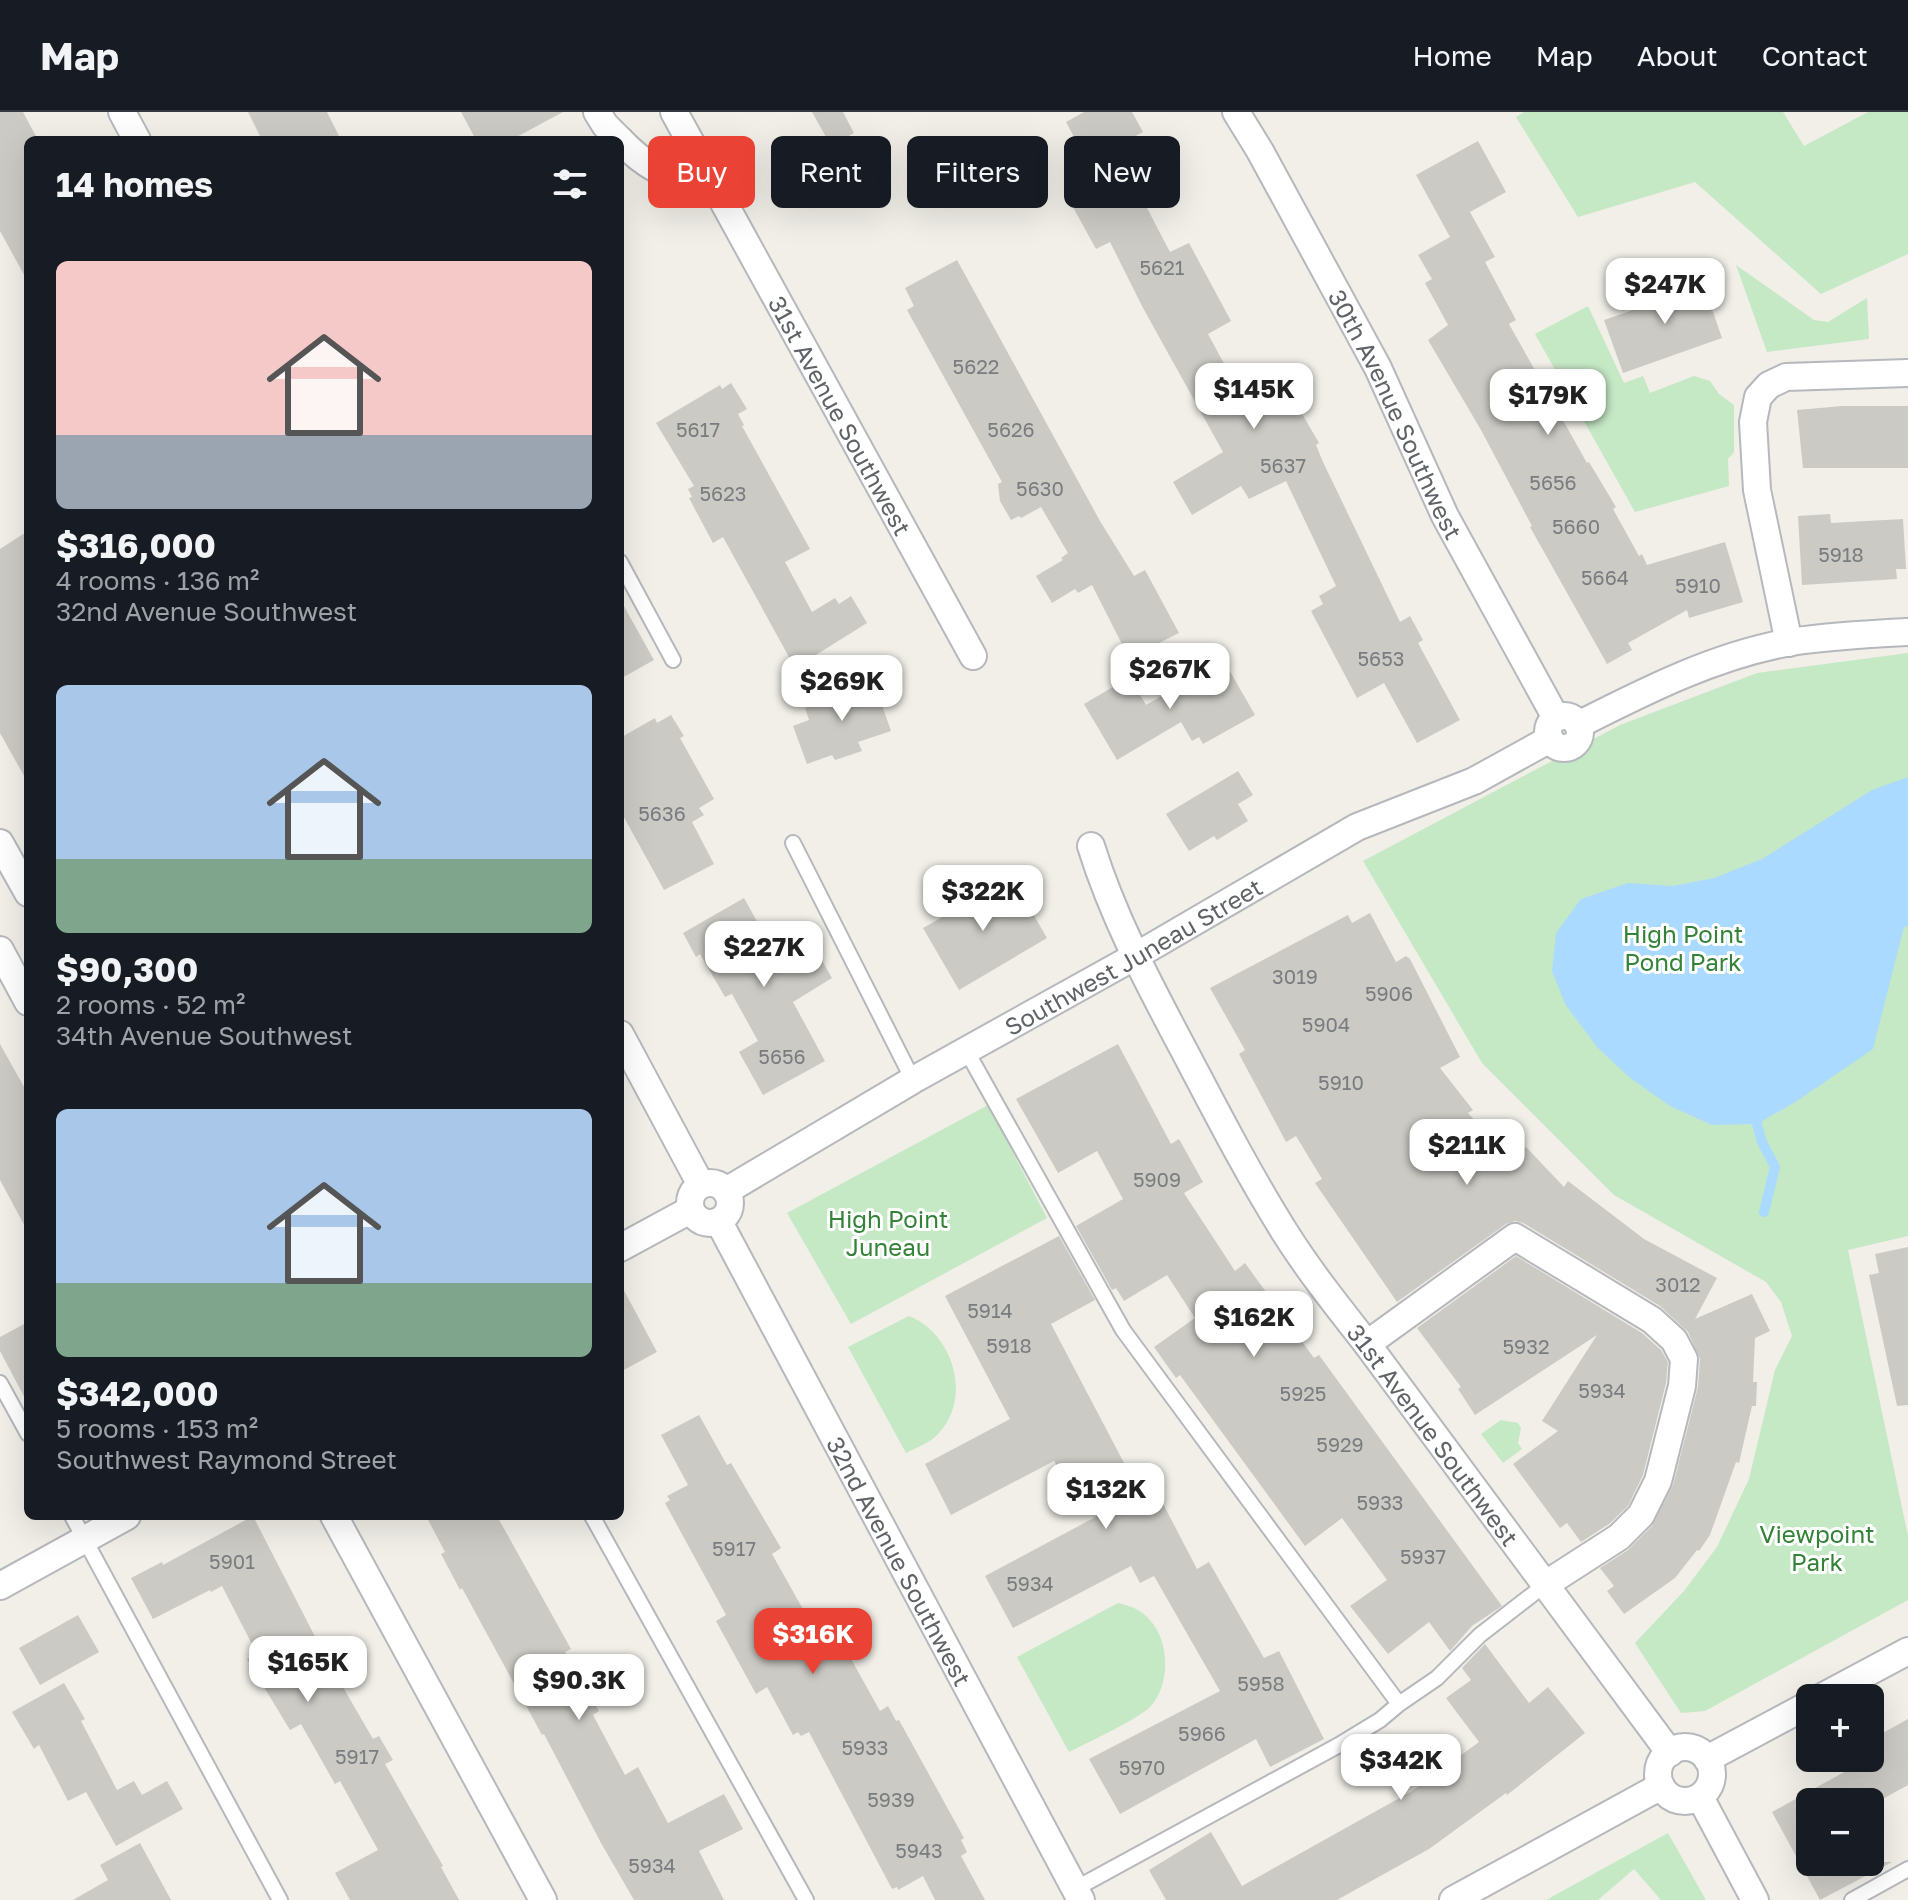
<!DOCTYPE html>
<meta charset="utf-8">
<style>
:root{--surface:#171b24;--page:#20242c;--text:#f1f3f6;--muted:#9ea1a6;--line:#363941;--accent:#ea4335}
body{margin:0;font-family:"Golos Text",sans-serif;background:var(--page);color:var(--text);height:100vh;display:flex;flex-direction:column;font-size:30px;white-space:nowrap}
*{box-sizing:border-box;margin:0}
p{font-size:26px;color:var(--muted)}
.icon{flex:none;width:44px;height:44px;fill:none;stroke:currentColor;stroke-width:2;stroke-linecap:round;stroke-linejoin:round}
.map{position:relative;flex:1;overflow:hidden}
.panel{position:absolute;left:24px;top:24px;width:600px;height:1384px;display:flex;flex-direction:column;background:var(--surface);border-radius:12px;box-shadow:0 8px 32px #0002}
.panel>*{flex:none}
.top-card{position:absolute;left:648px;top:24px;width:760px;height:72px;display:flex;gap:16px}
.tools{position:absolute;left:1796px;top:1572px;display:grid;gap:16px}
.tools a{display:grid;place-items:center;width:88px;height:88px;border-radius:12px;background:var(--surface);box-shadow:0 8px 32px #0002;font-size:40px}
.price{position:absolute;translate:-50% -68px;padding:0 18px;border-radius:16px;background:#fff;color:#222;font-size:26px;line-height:52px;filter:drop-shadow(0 2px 4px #0008)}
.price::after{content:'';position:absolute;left:50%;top:48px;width:24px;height:18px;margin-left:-12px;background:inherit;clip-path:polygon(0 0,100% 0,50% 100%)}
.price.on{background:var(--accent);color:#fff}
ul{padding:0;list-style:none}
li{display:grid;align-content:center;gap:16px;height:424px;padding:0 32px}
li span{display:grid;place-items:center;height:248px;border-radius:12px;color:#555}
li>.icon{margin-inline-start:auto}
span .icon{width:144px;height:144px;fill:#fffc;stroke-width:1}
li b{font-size:34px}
h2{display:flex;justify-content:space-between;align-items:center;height:96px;padding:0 32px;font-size:34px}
.chip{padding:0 28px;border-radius:12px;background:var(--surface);box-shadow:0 8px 32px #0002;font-size:28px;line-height:72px}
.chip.on{background:var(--accent);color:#fff}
header{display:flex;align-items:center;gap:48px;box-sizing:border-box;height:112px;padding:0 40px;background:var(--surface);border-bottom:2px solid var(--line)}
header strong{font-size:38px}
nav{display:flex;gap:44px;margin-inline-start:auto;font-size:28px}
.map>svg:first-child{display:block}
.green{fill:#c5e8c5}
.water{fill:#aadaff}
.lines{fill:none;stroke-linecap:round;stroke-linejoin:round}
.stream{stroke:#aadaff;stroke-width:10}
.building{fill:#cccac5}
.service-casing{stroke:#b5b8bc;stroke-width:18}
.minor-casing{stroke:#b5b8bc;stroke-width:30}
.service{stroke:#fff;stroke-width:14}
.minor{stroke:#fff;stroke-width:26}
.labels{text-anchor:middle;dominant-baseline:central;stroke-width:6;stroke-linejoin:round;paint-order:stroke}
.number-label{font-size:20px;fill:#7a7d7f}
.street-label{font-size:24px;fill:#5f6368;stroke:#fff}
.park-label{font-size:24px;fill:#348238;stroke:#fff}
</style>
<header>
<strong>Map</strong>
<nav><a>Home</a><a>Map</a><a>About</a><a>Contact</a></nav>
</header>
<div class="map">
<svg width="1908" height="1788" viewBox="0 0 1908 1788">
<rect width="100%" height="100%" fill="#f1efe8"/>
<path class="green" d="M1524,0H1783L1804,34L1868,0H1908V142L1821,182L1695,70L1578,105L1516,5Z
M1736,153L1814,208L1828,210L1867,186L1869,227L1767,240Z
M1588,194L1624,271L1643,264L1650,281L1694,264L1710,269L1719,282L1734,293V340L1728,347L1729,374L1635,400L1535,222Z
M1908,541V1124L1848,1138L1908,1424V1488L1705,1599L1681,1601L1635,1531L1684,1479L1717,1435L1749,1367L1775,1258L1792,1224L1781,1190L1766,1170L1614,1083L1482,951L1363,749L1620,613L1757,561Z
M988,993L1047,1106L851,1212L787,1101Z
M909,1204C953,1221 973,1286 938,1322C931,1330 916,1336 906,1341L848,1235Z
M1501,1308L1518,1311L1521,1316L1518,1331L1522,1337L1503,1351L1481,1322Z
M1118,1491C1124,1493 1131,1494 1136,1497C1170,1515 1174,1569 1150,1595C1138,1607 1087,1631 1069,1640L1017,1545Z
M1668,1721L1706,1788H1661L1634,1757L1598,1788H1546Z"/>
<path class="water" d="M1908,665V814L1904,815L1873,937L1797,989L1757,1012L1712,1013L1670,994L1629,965L1597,935L1565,892L1552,859L1556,821L1581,787L1628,771L1673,774L1714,766L1762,747L1872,678Z"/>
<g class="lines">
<path class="stream" d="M1757,1012L1762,1030L1775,1055L1764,1100"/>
</g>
<path class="building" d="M0,0H23L38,28H28V170L0,119Z
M248,0H327L341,28H262Z
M461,0H563L511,28H476Z
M812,0H843L854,21L831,34Z
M1084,0H1132L1143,20L1119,33L1151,91L1146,94L1170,140L1189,131L1231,209L1208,222L1235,272L1259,258L1263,264L1276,257L1319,331L1316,333L1323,350L1400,510L1410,504L1423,528L1418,531L1460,608L1417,631L1384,571L1357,586L1311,499L1323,492L1319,484L1336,474L1286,369L1249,387L1241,374L1192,403L1173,370L1223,340L1143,196L1110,130L1096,137L1069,88L1099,71L1066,10Z
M1478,29L1506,80L1470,100L1495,145L1485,150L1516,208L1509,212L1587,351L1589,350L1616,395L1613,397L1639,444L1642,442L1647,453L1725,430L1743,490L1689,506L1687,498L1628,531L1632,538L1607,552L1530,415L1532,414L1481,318L1428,228L1448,213L1425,171L1432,167L1418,143L1450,125L1416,63Z
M957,148L1100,409L1134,464L1145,458L1179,521L1129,546L1092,473L1078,481L1075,477L1052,491L1036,464L1063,448L1061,446L1068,441L1041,395L1021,406L1019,404L1011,408L1000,389L998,372L1002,370L907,198L914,194L905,176Z
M1700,162L1722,226L1623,261L1604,208L1674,184L1670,172Z
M731,271L747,297L738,302L744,313L742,314L810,437L785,450L812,500L835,486L839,492L851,484L867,511L795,556L723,425L713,431L689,386L692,385L688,377L694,374L656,311L720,273L722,277Z
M1842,294H1908V356H1803L1797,298Z
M1830,402L1831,411L1903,407L1906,457H1896L1897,467L1802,473L1798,404Z
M28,419V671L0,621V437Z
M620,487L654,548L620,567Z
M1224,549L1255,603L1203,632L1199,625L1192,629L1181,610L1117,648L1084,592L1130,565L1146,593Z
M873,568L891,619L858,630L862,639L835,648L832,643L807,652L793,614L809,608L805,596L817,592L814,589Z
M671,603L684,624L680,626L714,687L699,696L704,703L692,710L714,752L664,778L620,698V626L655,606L657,611Z
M1238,659L1253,683L1238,692L1248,709L1217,728L1214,724L1189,739L1166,702Z
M979,769L991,789L1017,774L1047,826L959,878L923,816L955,798L949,787Z
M744,786L769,831L790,820L791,822L803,816L832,866L793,890L825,949L763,983L739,940L758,929L732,882L725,885L700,842L696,845L683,821Z
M1370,801L1396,850L1406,844L1410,847L1460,945L1440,956L1473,998L1468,1001L1511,1049L1526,1035L1564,1075L1568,1069L1644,1127L1717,1166L1695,1207L1752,1182L1770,1219L1755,1226L1753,1270H1757L1756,1294H1752L1739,1351L1736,1350L1710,1423L1699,1439L1697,1438L1675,1466L1624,1502L1607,1479L1614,1474L1600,1456L1628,1438L1652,1414L1673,1373L1698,1275L1700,1247L1688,1220L1660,1194L1523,1111L1515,1109L1506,1112L1397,1190L1315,1071L1322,1067L1296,1024L1286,1030L1239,942L1245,938L1210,876L1348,803L1352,811Z
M0,932L28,982V1120L0,1068Z
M1118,932L1171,1032L1179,1027L1203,1070L1184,1081L1235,1159L1245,1151L1314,1246L1319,1243L1502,1494L1472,1514L1450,1539L1429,1510L1388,1542L1350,1494L1387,1468L1342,1406L1305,1434L1180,1263L1176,1266L1154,1235L1195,1206L1167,1163L1124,1189L1116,1176L1112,1178L1076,1114L1123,1087L1097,1039L1058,1061L1016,987Z
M1059,1124L1095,1188L1051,1212L1133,1368L1147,1361L1197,1457L1209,1450L1264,1546L1279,1539L1324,1627L1270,1655L1256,1627L1120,1702L1089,1647L1220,1579L1154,1464L1140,1471L1131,1454L1013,1516L985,1464L1103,1401L1078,1354L1062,1363L1054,1349L951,1403L925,1352L1010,1307L945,1184Z
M1908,1135V1293L1897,1294L1869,1163L1879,1161L1875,1142Z
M1516,1144L1642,1221L1661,1238L1668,1250L1666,1271L1643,1363L1628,1394L1609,1412L1581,1430L1567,1411L1560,1416L1513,1352L1558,1319L1542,1309L1597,1223L1475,1303L1458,1277L1461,1275L1417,1216Z
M620,1171L657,1240L620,1260Z
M28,1210V1292L0,1239V1225Z
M699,1303L727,1353L731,1351L781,1436L772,1442L818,1524L831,1518L846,1547L850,1545L880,1599L888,1594L896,1609L899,1608L964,1726L961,1728L967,1740L961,1744L985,1788H935L923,1764L898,1778L897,1775L892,1777L809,1620L801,1624L798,1620L793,1623L767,1575L756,1582L716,1509L726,1503L665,1391L670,1388L667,1384L688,1373L661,1323Z
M253,1404L326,1546L373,1627L379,1624L393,1648L385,1652L443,1754L441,1755L459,1788H350L335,1761L378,1738L340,1669L335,1672L301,1612L290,1618L247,1547L257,1542L222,1474L211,1480L210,1478L153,1507L131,1466L162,1450L163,1453Z
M426,1404H497L571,1537L565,1540L599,1599L593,1603L625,1663L638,1655L668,1711L724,1682L743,1717L699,1739L724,1788H634L601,1731L544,1622L542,1623L462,1476L460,1478L441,1442L445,1440Z
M78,1503L99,1540L40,1573L19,1536Z
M1485,1532L1529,1591L1548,1575L1585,1621L1507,1683L1506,1681L1429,1737L1337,1788H1166L1149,1758L1211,1720L1242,1774L1412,1679L1479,1630L1446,1586L1471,1568L1462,1556Z
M64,1571L85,1607L81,1609L117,1678L134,1669L142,1683L167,1669L183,1697L116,1734L86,1680L68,1689L39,1633L34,1637L12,1600Z
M1908,1607V1673L1877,1690H1810V1750H1892L1820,1788L1772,1700L1855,1654L1851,1646H1870V1628Z
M140,1731L171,1788H73L108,1768L100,1753Z"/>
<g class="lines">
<g class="service-casing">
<path id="service" d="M620,450L673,548
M793,731L913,968
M966,938L1123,1218L1399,1592
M0,1271L28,1322
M72,1404L280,1788
M592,1404L806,1788
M1075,1777L1339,1633L1380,1608L1399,1592L1437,1566L1480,1523L1546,1472
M1852,1788L1908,1757"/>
</g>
<g class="minor-casing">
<g id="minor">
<path d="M122,0L137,28"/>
<path d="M597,0L605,13L620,28"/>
<path id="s1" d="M674,0L973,544"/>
<path id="s2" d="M1236,0L1260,39L1378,256L1445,404L1556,606"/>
<path d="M620,28C643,52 675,75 708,61"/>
<path d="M1789,531L1757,378L1753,310L1758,285L1769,273L1786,265L1908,261"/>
<circle cx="1564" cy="620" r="16"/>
<path d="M1578,613C1645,579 1716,543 1791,530C1829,524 1869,522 1908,520"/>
<path d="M0,731L28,781"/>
<path id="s3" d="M1091,734C1114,808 1151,876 1187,944C1218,1003 1249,1063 1284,1119C1309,1159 1338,1195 1367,1232L1670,1641"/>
<path d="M0,838L28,890"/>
<path d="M620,922L701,1073"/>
<circle cx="710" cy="1091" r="20"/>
<path id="s4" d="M726,1079L913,968L1134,845L1357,715L1474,669L1550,627"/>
<path id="s5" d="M719,1110L1081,1788"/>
<path d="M620,1136L690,1098"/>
<path d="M1367,1232L1515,1125L1652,1208L1674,1228L1684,1247L1682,1274L1658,1369L1641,1403L1619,1425L1546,1472"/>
<path d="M334,1404L543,1788"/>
<path d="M0,1474L127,1404"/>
<path d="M1820,1586L1908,1539"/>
<circle cx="1685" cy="1662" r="27"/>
<path d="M1707,1647L1810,1592"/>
<path d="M1700,1685L1755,1788"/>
<path d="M1453,1788L1661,1674"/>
</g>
</g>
<use href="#service" class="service"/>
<use href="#minor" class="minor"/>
</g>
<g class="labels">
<g class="number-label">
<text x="1162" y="155">5621</text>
<text x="976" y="254">5622</text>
<text x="698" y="317">5617</text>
<text x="1011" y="317">5626</text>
<text x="1283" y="353">5637</text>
<text x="1553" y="370">5656</text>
<text x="1040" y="376">5630</text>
<text x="723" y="381">5623</text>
<text x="1576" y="414">5660</text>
<text x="1841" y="442">5918</text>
<text x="1605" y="465">5664</text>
<text x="1698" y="473">5910</text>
<text x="1381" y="546">5653</text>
<text x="662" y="701">5636</text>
<text x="1295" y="864">3019</text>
<text x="1389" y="881">5906</text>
<text x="1326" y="912">5904</text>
<text x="782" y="944">5656</text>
<text x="1341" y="970">5910</text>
<text x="1157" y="1067">5909</text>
<text x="1678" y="1172">3012</text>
<text x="990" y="1198">5914</text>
<text x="1009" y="1233">5918</text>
<text x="1526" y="1234">5932</text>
<text x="1602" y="1278">5934</text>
<text x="1303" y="1281">5925</text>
<text x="1340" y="1332">5929</text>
<text x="1380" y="1390">5933</text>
<text x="734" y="1436">5917</text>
<text x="1423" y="1444">5937</text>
<text x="232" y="1449">5901</text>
<text x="1030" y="1471">5934</text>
<text x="1261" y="1571">5958</text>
<text x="1202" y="1621">5966</text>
<text x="865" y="1635">5933</text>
<text x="357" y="1644">5917</text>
<text x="1142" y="1655">5970</text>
<text x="891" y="1687">5939</text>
<text x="919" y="1738">5943</text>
<text x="652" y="1753">5934</text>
</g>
<g class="street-label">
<text stroke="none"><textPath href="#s1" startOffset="346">31st Avenue Southwest</textPath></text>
<text stroke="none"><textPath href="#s2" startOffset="342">30th Avenue Southwest</textPath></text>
<text stroke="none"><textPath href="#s4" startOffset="470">Southwest Juneau Street</textPath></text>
<text stroke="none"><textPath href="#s3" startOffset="684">31st Avenue Southwest</textPath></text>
<text stroke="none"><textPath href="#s5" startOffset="384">32nd Avenue Southwest</textPath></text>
</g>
<g class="park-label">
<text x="1683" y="821">High Point<tspan x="1683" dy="28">Pond Park</tspan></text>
<text x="888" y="1106">High Point<tspan x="888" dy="28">Juneau</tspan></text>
<text x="1817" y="1421">Viewpoint<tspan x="1817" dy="28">Park</tspan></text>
</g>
</g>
</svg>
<div class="tools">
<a>+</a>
<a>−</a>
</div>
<b class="price" style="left:1665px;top:214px">$247K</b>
<b class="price" style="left:1254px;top:319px">$145K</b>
<b class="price" style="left:1548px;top:325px">$179K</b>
<b class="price" style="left:1170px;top:599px">$267K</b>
<b class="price" style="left:842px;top:611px">$269K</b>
<b class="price" style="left:983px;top:821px">$322K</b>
<b class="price" style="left:764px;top:877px">$227K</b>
<b class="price" style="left:1467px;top:1075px">$211K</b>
<b class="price" style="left:1254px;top:1247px">$162K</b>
<b class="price" style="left:1106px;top:1419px">$132K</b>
<b class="price on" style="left:813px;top:1564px">$316K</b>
<b class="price" style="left:308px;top:1592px">$165K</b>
<b class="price" style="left:579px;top:1610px">$90.3K</b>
<b class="price" style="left:1401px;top:1690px">$342K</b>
<div class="top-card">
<a class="chip on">Buy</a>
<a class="chip">Rent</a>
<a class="chip">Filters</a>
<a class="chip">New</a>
</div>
<section class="panel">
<h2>14 homes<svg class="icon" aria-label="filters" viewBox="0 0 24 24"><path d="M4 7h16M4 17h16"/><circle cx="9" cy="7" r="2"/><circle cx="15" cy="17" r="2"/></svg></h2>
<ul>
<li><span style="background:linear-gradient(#f6c9c9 70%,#9aa5b1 0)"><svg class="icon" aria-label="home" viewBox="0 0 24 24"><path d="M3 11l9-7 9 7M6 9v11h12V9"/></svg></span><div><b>$316,000</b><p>4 rooms · 136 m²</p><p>32nd Avenue Southwest</p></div></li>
<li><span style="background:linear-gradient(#a9c7e8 70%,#7fa58c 0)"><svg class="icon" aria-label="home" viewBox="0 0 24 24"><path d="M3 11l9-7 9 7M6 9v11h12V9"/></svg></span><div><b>$90,300</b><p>2 rooms · 52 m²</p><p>34th Avenue Southwest</p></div></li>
<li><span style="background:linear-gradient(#a9c7e8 70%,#7fa58c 0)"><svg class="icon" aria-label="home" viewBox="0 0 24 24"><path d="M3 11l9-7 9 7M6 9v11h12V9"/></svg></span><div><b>$342,000</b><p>5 rooms · 153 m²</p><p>Southwest Raymond Street</p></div></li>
</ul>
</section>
</div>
